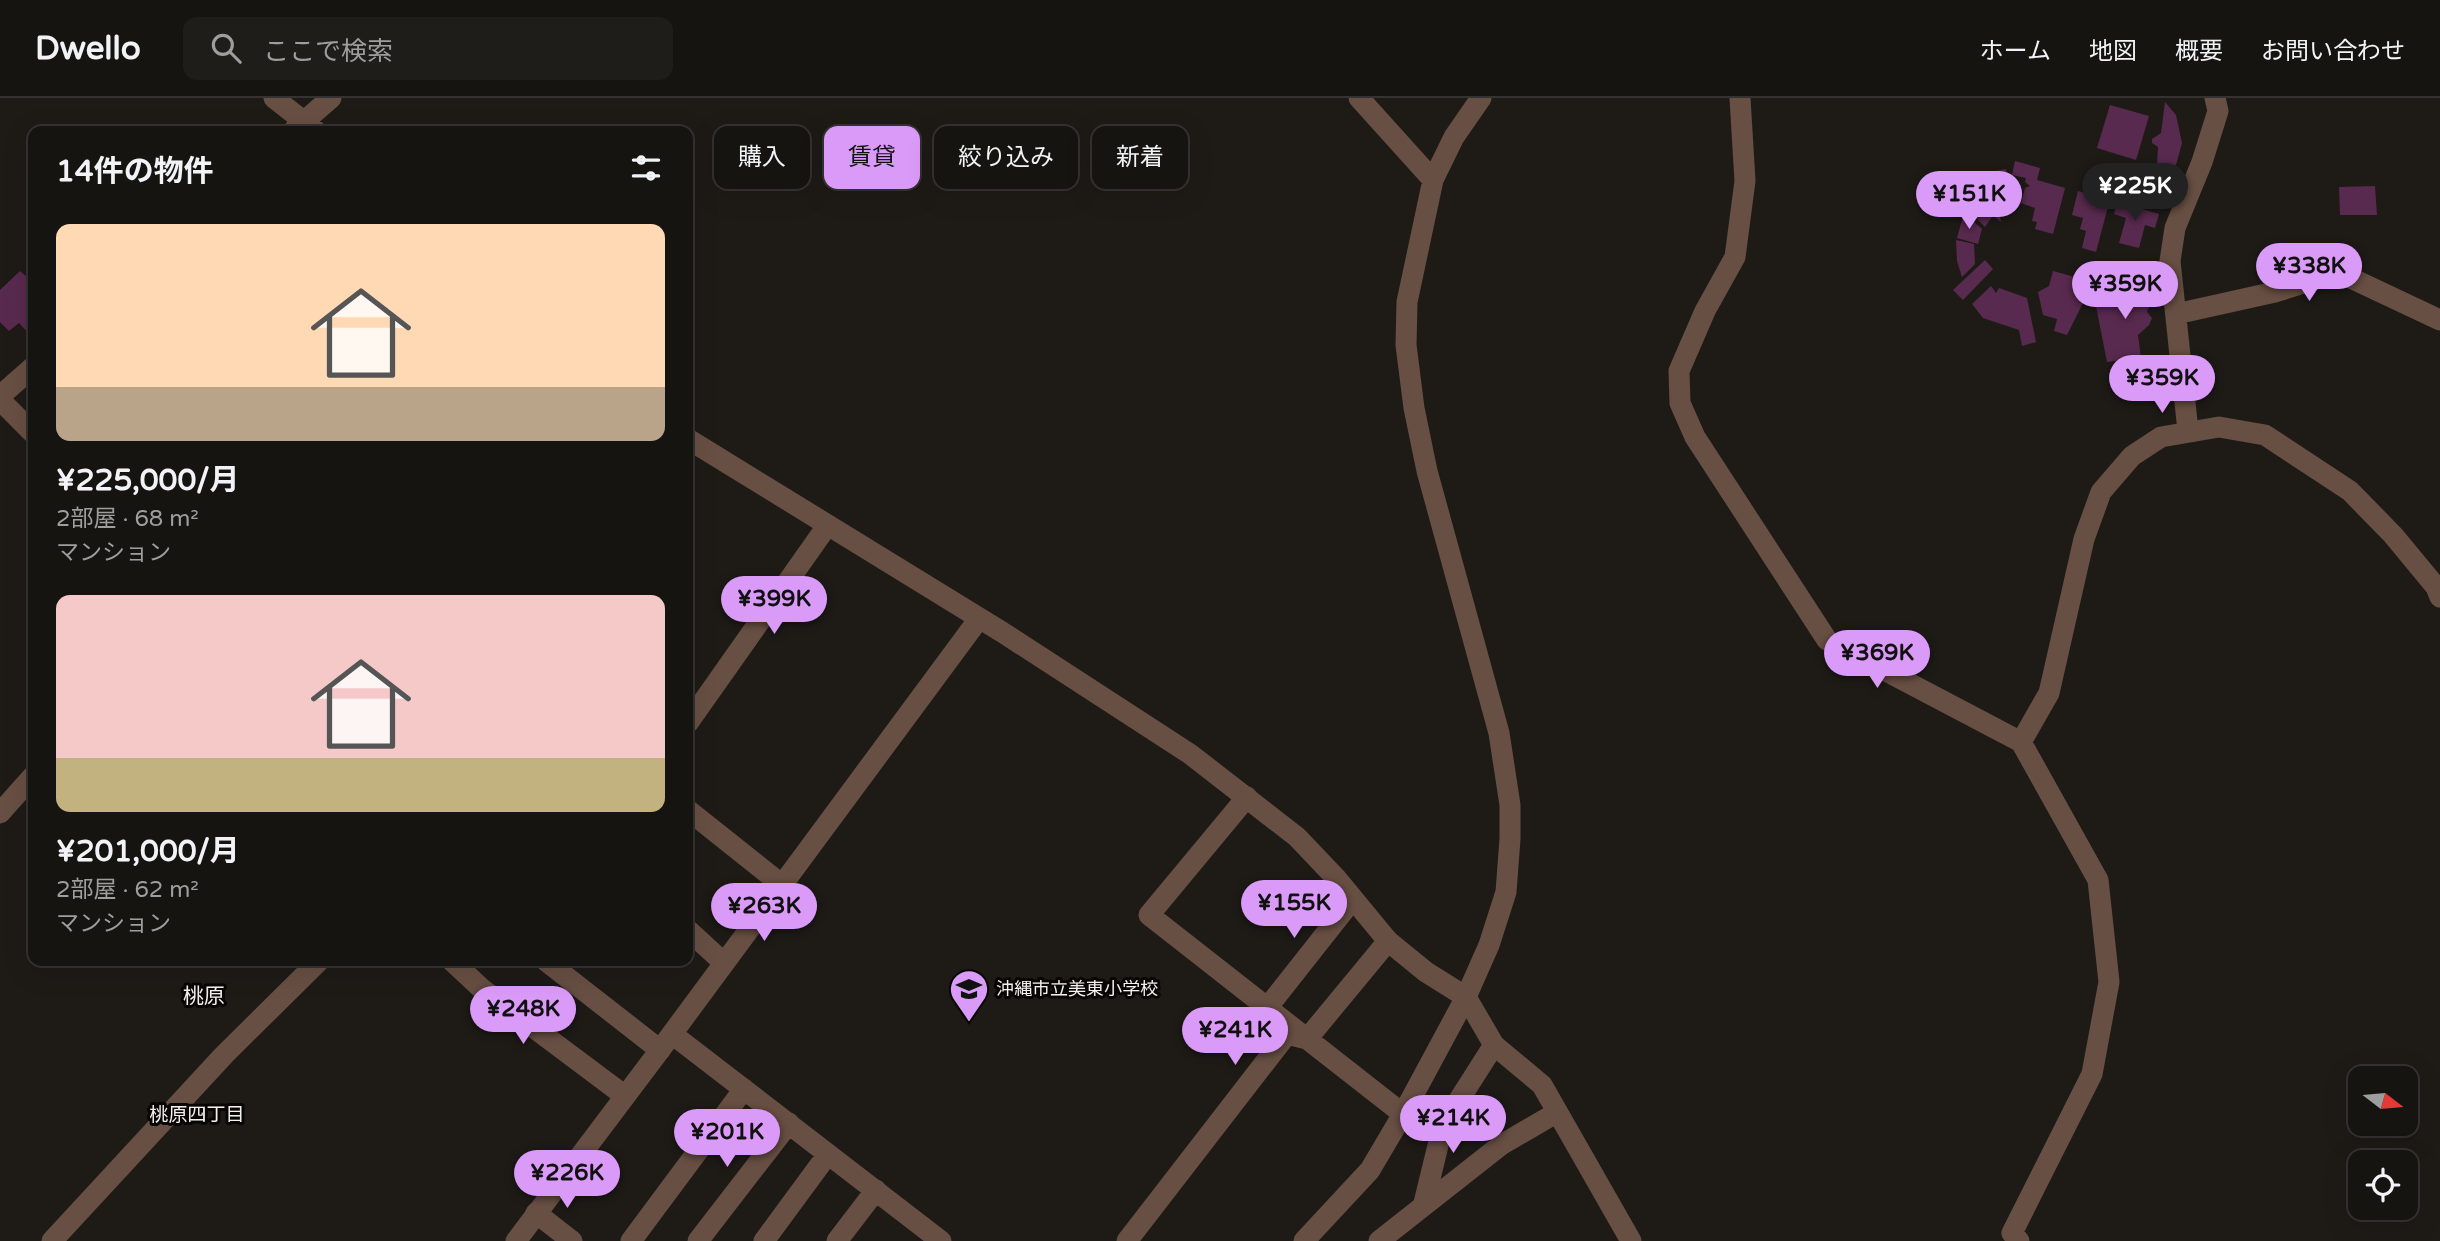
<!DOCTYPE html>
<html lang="ja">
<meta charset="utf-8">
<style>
:root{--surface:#161411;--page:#1f1d1a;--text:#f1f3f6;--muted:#9e9e9f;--line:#353331;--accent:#da9af7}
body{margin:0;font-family:"Varela Round","Noto Sans JP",sans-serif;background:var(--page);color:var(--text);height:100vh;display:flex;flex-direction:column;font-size:26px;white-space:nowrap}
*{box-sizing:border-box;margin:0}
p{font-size:23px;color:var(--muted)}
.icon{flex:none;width:38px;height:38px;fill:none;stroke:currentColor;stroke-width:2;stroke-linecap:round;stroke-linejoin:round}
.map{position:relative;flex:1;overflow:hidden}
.panel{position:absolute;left:28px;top:28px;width:665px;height:840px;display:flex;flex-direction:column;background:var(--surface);border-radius:14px;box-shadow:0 7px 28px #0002,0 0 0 2px var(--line)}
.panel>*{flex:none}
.top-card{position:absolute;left:714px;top:28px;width:665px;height:63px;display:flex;gap:14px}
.needle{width:46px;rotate:106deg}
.controls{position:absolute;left:2348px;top:968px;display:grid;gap:14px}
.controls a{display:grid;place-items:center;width:70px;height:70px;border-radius:14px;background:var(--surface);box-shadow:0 7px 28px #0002,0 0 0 2px var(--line);font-size:35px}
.price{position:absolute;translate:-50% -60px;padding:0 16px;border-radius:24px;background:var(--accent);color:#111;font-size:23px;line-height:46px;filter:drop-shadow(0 2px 4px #0008)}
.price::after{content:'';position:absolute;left:50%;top:42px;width:21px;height:16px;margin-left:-10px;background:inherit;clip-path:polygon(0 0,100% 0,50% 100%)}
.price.active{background:#222;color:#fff}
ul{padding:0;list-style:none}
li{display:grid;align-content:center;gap:14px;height:371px;padding:0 28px}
li span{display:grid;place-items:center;height:217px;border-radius:14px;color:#555}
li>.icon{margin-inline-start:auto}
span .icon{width:126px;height:126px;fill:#fffc;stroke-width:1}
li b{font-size:30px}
h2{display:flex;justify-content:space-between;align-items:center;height:84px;padding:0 28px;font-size:30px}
.chip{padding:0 24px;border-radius:14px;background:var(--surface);box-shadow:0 7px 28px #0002,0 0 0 2px var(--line);font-size:24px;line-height:63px}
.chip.active{background:var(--accent);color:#111}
header{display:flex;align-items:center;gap:42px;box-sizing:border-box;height:98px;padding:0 35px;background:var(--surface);border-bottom:2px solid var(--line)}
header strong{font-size:33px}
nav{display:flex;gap:38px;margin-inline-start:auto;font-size:24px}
.search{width:490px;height:63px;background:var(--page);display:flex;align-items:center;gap:18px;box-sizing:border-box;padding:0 24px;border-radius:14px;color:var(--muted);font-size:26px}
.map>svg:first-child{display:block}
.building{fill:#592a4f}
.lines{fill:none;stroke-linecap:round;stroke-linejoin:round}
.minor{stroke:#684f43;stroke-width:21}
.tertiary{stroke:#684f43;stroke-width:21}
.labels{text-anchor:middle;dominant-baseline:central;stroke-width:6;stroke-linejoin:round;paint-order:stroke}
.poi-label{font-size:18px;fill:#f3f0ee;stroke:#070605;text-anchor:start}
.neighbourhood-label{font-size:19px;fill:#f3f0ee;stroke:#070605}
.quarter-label{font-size:21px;fill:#f3f0ee;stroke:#070605}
</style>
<header>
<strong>Dwello</strong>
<div class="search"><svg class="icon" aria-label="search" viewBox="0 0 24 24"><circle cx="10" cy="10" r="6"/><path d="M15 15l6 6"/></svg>ここで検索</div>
<nav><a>ホーム</a><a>地図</a><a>概要</a><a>お問い合わせ</a></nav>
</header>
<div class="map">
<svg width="2440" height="1143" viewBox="0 0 2440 1143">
<rect width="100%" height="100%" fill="#1e1b17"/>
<path class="building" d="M2165,4L2176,17L2182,45L2176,67L2156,84L2158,49L2152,45V41L2161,35Z
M2110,7L2149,18L2136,62L2097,50Z
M2015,63L2040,70L2037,82L2065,90L2053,136L2035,131L2037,124L2032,123L2035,110L2021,105L2025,90L2030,88L2025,84L2026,80L2012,77Z
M2006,71L2013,112L2003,115L1996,73Z
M1992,74L2001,124L1965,94L1966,89L1969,90L1970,82Z
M2375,88L2377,117H2340L2339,89Z
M2078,93L2110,101L2096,154L2082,150L2086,133L2080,131L2083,120L2072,117Z
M1971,102L1992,119L1985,129L1964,108Z
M2117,104L2159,116L2155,130L2145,127L2139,150L2119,145L2126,120L2114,116Z
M1964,115L1982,131L1978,146L1957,140Z
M1956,142L1974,146L1975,166L1962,179L1957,163Z
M1985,162L1993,171L1963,202L1953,192Z
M20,173L33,184V240L19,225L9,233L0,224V192Z
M2053,173L2075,179L2072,191L2087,197L2067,237L2054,233L2057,221L2043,217L2038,194L2049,188Z
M2153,178L2156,207L2150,206L2147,214L2152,220L2149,227L2138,237L2141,260L2107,264L2095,203L2128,194Z
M1991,188L1996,195L1999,190L2027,200L2036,244L2022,248L2019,232L1983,220L1972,206Z"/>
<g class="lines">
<path class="minor" d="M274,0L316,33
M1359,0L1433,82
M1740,0L1745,83L1735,159L1705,213L1679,273L1680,305L1695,339L1827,542L2021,644L2098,782L2109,884L2092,976L2012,1135L2019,1143
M293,33L331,0
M2176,216L2275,194L2338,174L2440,222
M0,298L33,269
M2188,333L2170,163L2175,130L2202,64L2218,13L2215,0
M688,625L827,428
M2021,644L2049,595L2084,441L2101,394L2132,358L2161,339L2219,329L2265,337L2350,393L2393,437L2436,489L2440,499
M1247,699L1149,817L1403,1016
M688,712L781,786
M0,715L33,678
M688,832L724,865
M452,863L482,891L625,998
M546,863L660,952
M1267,910L1353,801
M672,936L941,1143
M1424,1105L1443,1027L1494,947
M536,1115L572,1143
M52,1143L224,957L319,863
M631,1143L744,991
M698,1143L789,1025
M764,1143L828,1056
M837,1143L876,1092
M1127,1143L1287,936L1307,941L1388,843
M1304,1143L1370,1072L1403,1016L1466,899L1489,847L1506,794L1510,741V707L1499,635L1427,373L1414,310L1406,247L1407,204L1433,82L1454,39L1481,0
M1379,1143L1501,1047L1556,1015"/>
<path class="tertiary" d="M0,302L33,335
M688,341L1002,534L1190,656L1297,739L1336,780L1388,843L1426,874L1466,899L1494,947L1542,987L1631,1143
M516,1143L660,952L978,522"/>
</g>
<defs>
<g id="school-pin" transform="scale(2.0125)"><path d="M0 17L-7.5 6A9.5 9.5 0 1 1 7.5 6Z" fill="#da9af7" stroke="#070605"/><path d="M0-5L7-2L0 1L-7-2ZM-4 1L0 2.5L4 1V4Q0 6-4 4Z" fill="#111"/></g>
</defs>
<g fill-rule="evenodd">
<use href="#school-pin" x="969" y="891"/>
</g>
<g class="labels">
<g class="poi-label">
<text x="996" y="891">沖縄市立美東小学校</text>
</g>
<g class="neighbourhood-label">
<text x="197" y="1017">桃原四丁目</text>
</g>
<g class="quarter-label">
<text x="204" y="898">桃原</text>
</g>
</g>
</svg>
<div class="controls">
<a><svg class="needle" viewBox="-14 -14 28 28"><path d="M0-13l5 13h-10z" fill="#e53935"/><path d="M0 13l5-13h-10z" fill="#9e9e9f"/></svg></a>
<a><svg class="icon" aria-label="locate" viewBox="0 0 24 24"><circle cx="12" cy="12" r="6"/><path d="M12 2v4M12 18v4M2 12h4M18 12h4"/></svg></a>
</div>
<b class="price active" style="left:2135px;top:125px">¥225K</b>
<b class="price" style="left:1969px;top:133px">¥151K</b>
<b class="price" style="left:2309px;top:205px">¥338K</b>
<b class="price" style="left:2125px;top:223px">¥359K</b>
<b class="price" style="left:2162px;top:317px">¥359K</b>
<b class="price" style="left:774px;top:538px">¥399K</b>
<b class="price" style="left:1877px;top:592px">¥369K</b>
<b class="price" style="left:1294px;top:842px">¥155K</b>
<b class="price" style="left:764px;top:845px">¥263K</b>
<b class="price" style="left:523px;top:948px">¥248K</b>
<b class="price" style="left:1235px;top:969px">¥241K</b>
<b class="price" style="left:1453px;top:1057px">¥214K</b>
<b class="price" style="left:727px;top:1071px">¥201K</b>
<b class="price" style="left:567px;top:1112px">¥226K</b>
<div class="top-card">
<a class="chip">購入</a>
<a class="chip active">賃貸</a>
<a class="chip">絞り込み</a>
<a class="chip">新着</a>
</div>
<section class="panel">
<h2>14件の物件<svg class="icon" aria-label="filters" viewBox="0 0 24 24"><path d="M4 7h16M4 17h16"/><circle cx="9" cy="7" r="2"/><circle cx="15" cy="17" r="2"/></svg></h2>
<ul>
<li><span style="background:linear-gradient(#ffd9b3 75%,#b9a48a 0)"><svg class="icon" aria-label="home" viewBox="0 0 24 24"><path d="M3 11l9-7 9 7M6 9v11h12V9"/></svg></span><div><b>¥225,000/月</b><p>2部屋 · 68 m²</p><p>マンション</p></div></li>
<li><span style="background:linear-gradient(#f6c9c9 75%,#c2b280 0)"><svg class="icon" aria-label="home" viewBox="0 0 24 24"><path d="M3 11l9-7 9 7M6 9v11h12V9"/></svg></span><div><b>¥201,000/月</b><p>2部屋 · 62 m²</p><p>マンション</p></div></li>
</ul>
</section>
</div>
